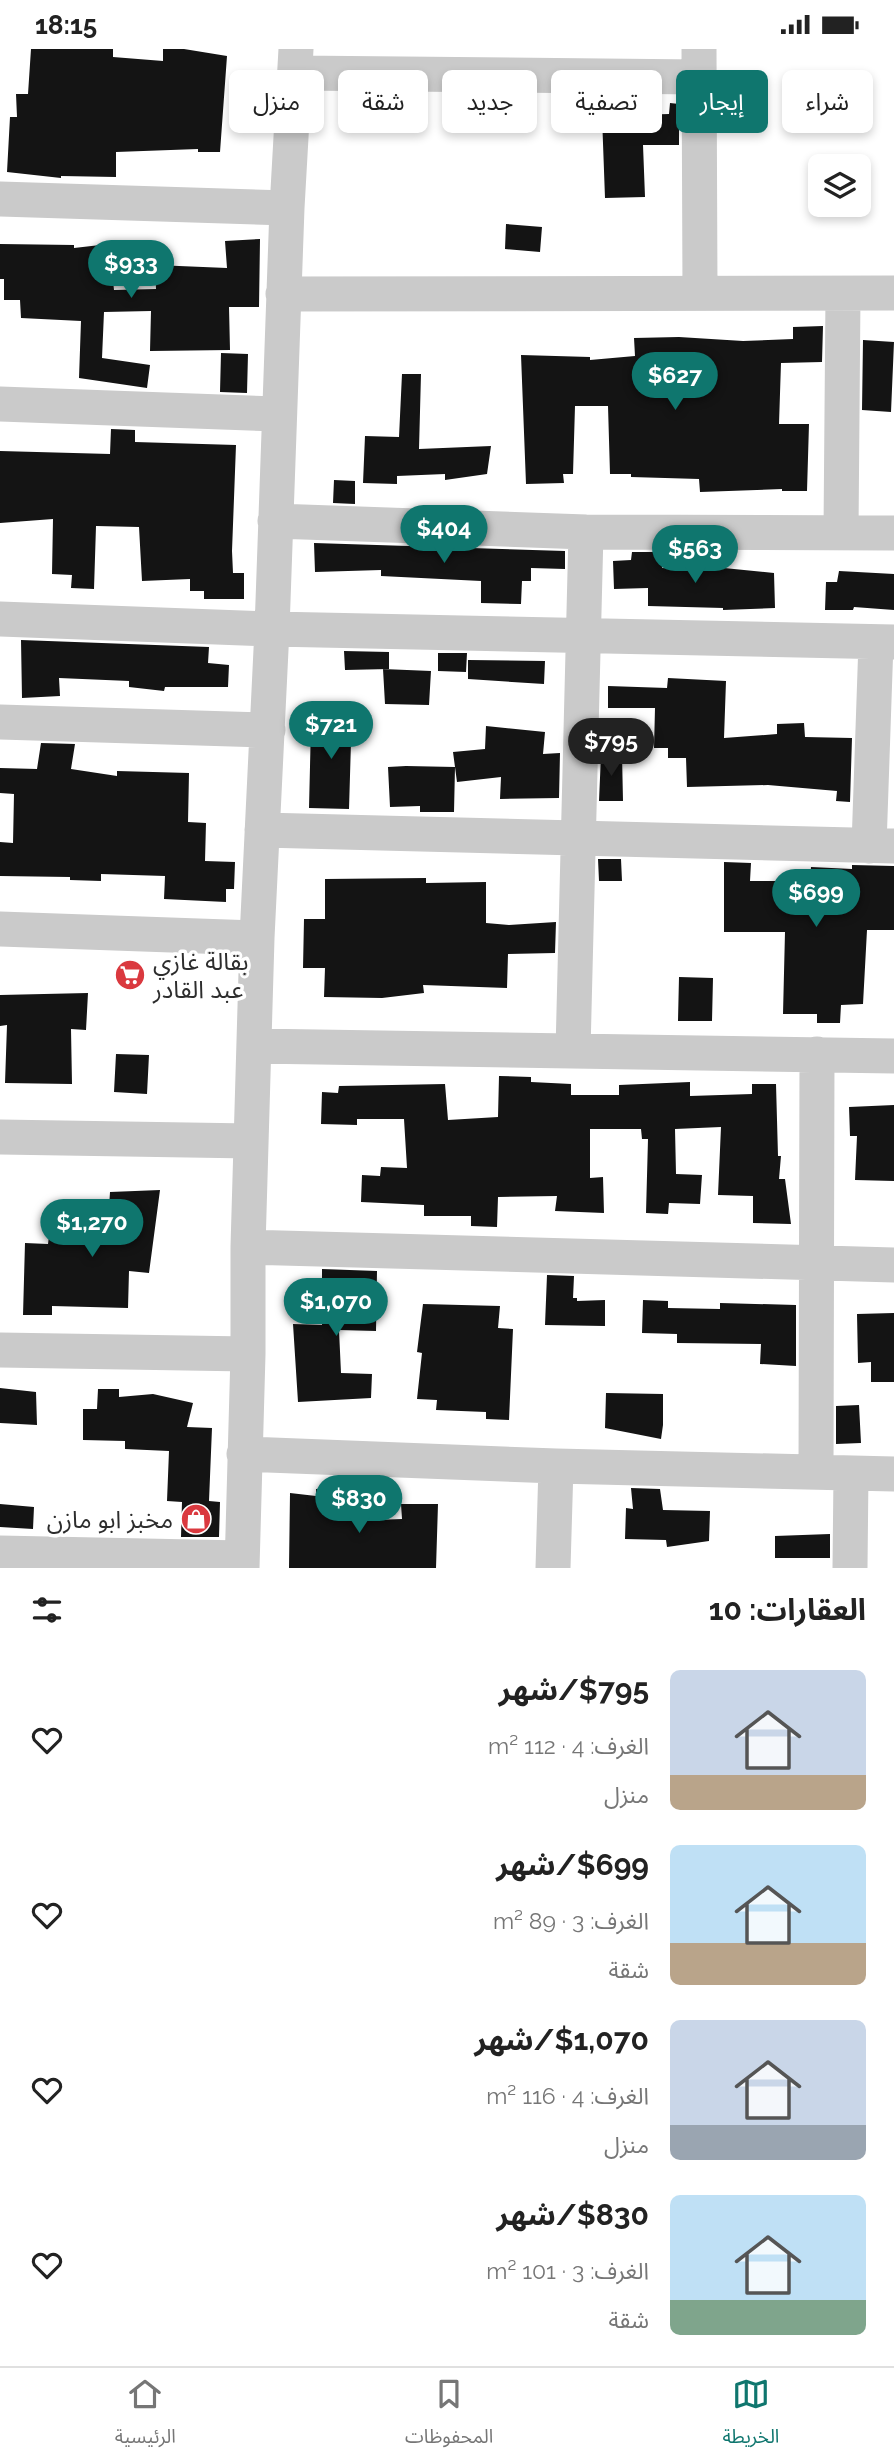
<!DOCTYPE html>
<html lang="ar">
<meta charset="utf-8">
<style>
:root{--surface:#fff;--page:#f2f2f2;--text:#222;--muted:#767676;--line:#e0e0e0;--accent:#0f766e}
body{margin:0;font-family:Raleway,"Noto Sans Arabic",sans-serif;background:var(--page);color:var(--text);direction:rtl;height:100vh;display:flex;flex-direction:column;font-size:26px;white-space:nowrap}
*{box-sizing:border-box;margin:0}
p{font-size:23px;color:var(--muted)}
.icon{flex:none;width:38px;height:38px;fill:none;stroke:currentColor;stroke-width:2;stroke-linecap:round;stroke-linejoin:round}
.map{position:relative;height:1519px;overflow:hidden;direction:ltr}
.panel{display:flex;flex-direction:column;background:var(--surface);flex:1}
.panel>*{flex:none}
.banner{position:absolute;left:21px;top:21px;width:852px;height:63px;direction:rtl;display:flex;gap:14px}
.controls{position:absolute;left:808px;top:105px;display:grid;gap:14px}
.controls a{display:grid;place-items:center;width:63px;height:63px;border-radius:10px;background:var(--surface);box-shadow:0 4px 10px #0003;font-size:35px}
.price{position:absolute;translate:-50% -60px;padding:0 16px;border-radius:24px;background:var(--accent);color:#fff;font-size:23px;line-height:46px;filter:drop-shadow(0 2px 4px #0008)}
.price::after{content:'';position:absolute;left:50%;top:42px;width:21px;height:16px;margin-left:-10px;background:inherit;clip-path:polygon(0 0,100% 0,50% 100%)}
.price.selected{background:#222;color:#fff}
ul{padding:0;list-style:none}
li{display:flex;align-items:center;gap:21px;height:175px;padding:0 28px}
li span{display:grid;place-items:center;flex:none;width:196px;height:140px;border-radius:10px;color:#555}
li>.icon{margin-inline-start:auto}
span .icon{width:84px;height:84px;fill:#fffc;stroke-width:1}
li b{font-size:30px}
h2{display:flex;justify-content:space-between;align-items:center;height:84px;padding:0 28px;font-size:30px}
.pill{padding:0 24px;border-radius:10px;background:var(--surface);box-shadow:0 4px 10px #0003;font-size:24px;line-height:63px}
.pill.selected{background:var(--accent);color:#fff}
.status{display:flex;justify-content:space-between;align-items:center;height:49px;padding:0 35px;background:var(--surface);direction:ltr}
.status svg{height:19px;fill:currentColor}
.dock{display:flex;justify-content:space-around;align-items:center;height:98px;border-top:2px solid var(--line);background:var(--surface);font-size:19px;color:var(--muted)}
.dock a{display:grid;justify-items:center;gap:4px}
.dock .selected{color:var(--accent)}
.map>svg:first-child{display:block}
.building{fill:#141414}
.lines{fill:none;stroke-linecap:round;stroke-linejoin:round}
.minor{stroke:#cacaca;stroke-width:35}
.labels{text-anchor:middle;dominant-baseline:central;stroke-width:7;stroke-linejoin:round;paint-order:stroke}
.poi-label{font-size:24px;fill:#2d2d2d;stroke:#fff;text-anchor:start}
</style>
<div class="status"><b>18:15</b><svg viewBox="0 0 49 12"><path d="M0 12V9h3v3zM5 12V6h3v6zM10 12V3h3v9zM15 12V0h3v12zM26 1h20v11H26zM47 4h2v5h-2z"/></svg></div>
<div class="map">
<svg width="894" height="1519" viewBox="0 0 894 1519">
<rect width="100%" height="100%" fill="#fff"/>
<path class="building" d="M31,0H113V8L163,12V0H184L227,7L220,103H198V100L116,103V128L61,127V129L7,123L10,68H17L16,45H28Z
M587,47H617V66H587Z
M670,54L679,55V96H643L645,148L605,149L602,67L669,65Z
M506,175L542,178L540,203L505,200Z
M260,190L259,258H229L230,301L150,302L151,262L104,263L102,309L150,316L147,339L79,329L81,272L21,269L20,251H4V230H0V195L74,196V199L109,195L114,241L156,240L155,216L227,219L225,192Z
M823,277L822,313L781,314L779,375H809L807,442H782V440L700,443L699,430L631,428V425H610L608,357H575L573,425H563L564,434L526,435L521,306L590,308V311L635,307L634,289L679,288L743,292L793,290V278Z
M863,291L894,293L891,363L862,361Z
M221,304L248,305L247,344L220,343Z
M402,325H421L419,400L491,397L487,425L445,431V425L397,427V435L363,434L365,387L399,388Z
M111,380L135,381V393L236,396L232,502L233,524H244V550H204V542H190V530L142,532L139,478L96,477L94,540L71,539L72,526L52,525L53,470L0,474V402L110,405Z
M334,431L355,432V455L333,454Z
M314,494L565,502V520L531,519V532H522L521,555L481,554V532L381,527V521L315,523Z
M632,503H663L662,519L713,522L714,518L774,524L775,559L723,561V559L648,557V539L614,540L613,512L631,511Z
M839,522L894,525V561L854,558L853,561H825L826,533H837Z
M21,591L209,598L208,614L229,616L228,638H165L164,642L129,638V632L59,629L60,647L22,649Z
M344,602L389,603V620L345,621Z
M438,604H467L466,623L438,622Z
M468,611L545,612L544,635L468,630Z
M383,620L431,622L429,656L385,655Z
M668,629L726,632L724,689L777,685V675L804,674L805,688L852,689L850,753L836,752L837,742L768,736L687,738L686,709H668V699H654L655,659H608V637L667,639Z
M325,660H352L349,760L309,759L311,676H325Z
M486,677L545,683L543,705L560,704L559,749L500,750L501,728L457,733L453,703L485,700Z
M41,694L75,695L71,720L117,727V722L189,724L188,773L206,774L205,812L235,813L234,840H226V853L164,850L165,827L101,825V832L70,831V828L0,827V793L13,794L14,745L0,744V719L37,720Z
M622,705L623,752H599L601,706Z
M406,717L455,718L454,763H420V757L390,758L388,718Z
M598,810H621L622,832H599Z
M724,813L751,814L750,832H810L811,818L852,820V816L894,817V881H867L863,955L841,956L840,974H817V965H783L785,883H724Z
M426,829V834L486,833V874L509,876L556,873L555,904L508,905L507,939L423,936L424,944L382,949L324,948L325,919H303L304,870H325V830Z
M679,928L713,929L712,972H678Z
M88,944L86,981L71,980L72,1035L5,1034L7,976L0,977V946Z
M116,1005L149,1006L147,1045L114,1043Z
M499,1027L531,1028V1033L571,1035V1046H619V1036L690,1033V1047L752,1045V1035H776L778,1107H781L779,1130H785L791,1175L753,1174V1147L718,1146L721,1078L675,1080L676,1125L702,1126L700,1155L669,1154L668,1165L646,1164L648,1090H642L641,1080H590V1129L603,1128L604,1164L555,1162L557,1147L498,1148L497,1178L471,1177V1167H424V1156L361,1153L362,1126L380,1127L381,1118L407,1119L404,1070H357V1076L321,1075L322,1043L338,1044L339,1037L445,1035L448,1071L498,1068Z
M894,1056V1132L855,1131L857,1087H850L849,1058Z
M160,1141L149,1224L129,1222L128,1259L52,1257V1266H23L25,1194L48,1195L51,1172L76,1174V1190H107L110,1143Z
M322,1220L377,1222L376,1282L339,1281L341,1324L372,1325L371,1349L298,1353L293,1275L322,1276Z
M547,1226L574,1227L573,1249H577V1252L605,1251V1277L545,1276Z
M643,1251L668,1252V1259L720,1260V1254L796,1256V1317L760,1315L761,1295L677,1294V1285L642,1284Z
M423,1255L500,1257L498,1279L513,1280L509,1371L486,1370V1363L436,1361L437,1351L417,1350L422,1304L417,1303Z
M894,1264V1333H871V1313L858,1314L857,1265Z
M0,1339L36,1343L37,1376L0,1374Z
M98,1340H119V1348L153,1345L193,1354L187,1378L212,1379L209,1452L220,1453L219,1488H181L182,1453L167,1452L169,1402L125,1400V1392L83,1391V1360H97Z
M606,1344L663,1345V1376L661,1390L605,1379Z
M859,1356L861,1394L836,1395V1357Z
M348,1439L349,1472L402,1470L401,1455H438L436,1519H289L290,1444L316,1447V1440Z
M631,1439L660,1440L663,1461L710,1462L709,1492L667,1498L666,1491L625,1490L626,1459L633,1460Z
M0,1455L34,1458L33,1480L0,1478Z
M830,1485V1509H775V1487Z"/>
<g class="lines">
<path class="minor" d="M699,0L700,244
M296,24L699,28
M0,150L287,159
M283,245L894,244
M0,355L278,365
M275,472L586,483L894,484
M841,483L843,245
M0,570L272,580L894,593
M0,673L268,681
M262,781L894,797
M869,797L876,593
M0,880L257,889
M254,997L894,1007
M573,1002L586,483
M0,1088L251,1092
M248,1198L894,1216
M0,1301L248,1305
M244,1405L556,1417L894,1425
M816,1423L817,1005
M0,1504L242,1509
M242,1519L248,1305V1198L257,889L272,580L287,159L296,0
M553,1519L556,1417
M850,1519L851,1424"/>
</g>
<defs>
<g id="supermarket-disc" transform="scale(1.575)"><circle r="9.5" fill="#da393f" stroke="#fff"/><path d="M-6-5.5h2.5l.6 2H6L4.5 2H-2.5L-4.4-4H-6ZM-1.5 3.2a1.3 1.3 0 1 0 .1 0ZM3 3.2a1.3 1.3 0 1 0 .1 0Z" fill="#fff"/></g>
<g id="shop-disc" transform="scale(1.575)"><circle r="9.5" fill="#da393f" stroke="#fff"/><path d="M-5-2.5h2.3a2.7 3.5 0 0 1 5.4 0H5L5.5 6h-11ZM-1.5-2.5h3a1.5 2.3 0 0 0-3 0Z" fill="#fff"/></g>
</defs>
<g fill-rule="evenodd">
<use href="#supermarket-disc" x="130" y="926"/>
<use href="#shop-disc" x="196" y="1470"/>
</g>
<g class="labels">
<g class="poi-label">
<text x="153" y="912">بقالة غازي<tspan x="153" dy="28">عبد القادر</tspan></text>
<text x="173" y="1470" text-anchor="end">مخبز ابو مازن</text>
</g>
</g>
</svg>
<div class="controls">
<a><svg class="icon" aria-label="layers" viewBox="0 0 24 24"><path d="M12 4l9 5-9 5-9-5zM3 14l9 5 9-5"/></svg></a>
</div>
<b class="price" style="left:131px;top:251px">$933</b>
<b class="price" style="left:675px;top:363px">$627</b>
<b class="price" style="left:444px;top:516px">$404</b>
<b class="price" style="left:695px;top:536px">$563</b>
<b class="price" style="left:331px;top:712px">$721</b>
<b class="price selected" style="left:611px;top:729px">$795</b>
<b class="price" style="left:816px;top:880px">$699</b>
<b class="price" style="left:92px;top:1210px">$1,270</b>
<b class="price" style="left:336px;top:1289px">$1,070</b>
<b class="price" style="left:359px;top:1486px">$830</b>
<div class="banner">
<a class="pill">شراء</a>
<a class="pill selected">إيجار</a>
<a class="pill">تصفية</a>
<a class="pill">جديد</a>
<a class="pill">شقة</a>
<a class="pill">منزل</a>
</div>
</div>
<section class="panel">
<h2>العقارات: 10<svg class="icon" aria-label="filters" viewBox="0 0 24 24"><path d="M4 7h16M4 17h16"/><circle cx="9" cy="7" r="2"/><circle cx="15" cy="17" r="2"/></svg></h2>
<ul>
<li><span style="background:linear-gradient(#c9d6e8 75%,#b9a48a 0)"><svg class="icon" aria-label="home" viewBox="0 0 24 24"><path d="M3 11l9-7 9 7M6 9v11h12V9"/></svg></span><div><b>$795/شهر</b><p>الغرف: 4 · 112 m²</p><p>منزل</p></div><svg class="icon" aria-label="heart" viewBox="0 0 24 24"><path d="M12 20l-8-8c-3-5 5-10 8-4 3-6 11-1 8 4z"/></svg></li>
<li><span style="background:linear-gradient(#bfe0f5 70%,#b9a48a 0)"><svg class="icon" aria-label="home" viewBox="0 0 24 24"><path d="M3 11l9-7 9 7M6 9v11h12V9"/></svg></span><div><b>$699/شهر</b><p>الغرف: 3 · 89 m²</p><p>شقة</p></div><svg class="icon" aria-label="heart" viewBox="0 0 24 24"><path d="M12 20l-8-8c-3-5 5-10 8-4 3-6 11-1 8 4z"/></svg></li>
<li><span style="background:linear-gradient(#c9d6e8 75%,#9aa5b1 0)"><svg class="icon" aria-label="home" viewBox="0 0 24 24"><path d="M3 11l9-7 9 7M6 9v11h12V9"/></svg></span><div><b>$1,070/شهر</b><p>الغرف: 4 · 116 m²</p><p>منزل</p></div><svg class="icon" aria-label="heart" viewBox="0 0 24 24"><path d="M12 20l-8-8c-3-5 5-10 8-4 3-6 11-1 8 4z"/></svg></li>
<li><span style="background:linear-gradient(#bfe0f5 75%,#7fa58c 0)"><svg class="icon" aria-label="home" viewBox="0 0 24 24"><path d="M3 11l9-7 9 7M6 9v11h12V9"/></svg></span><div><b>$830/شهر</b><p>الغرف: 3 · 101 m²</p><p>شقة</p></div><svg class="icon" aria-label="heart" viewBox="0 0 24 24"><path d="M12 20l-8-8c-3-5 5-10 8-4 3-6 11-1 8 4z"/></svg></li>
</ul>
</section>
<nav class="dock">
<a class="selected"><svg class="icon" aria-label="map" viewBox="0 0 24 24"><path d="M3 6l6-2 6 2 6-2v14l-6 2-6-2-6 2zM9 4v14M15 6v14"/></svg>الخريطة</a>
<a><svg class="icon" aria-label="saved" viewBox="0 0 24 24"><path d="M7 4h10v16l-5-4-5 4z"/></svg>المحفوظات</a>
<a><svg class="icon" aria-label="home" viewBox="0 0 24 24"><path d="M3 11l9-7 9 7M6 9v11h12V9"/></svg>الرئيسية</a>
</nav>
